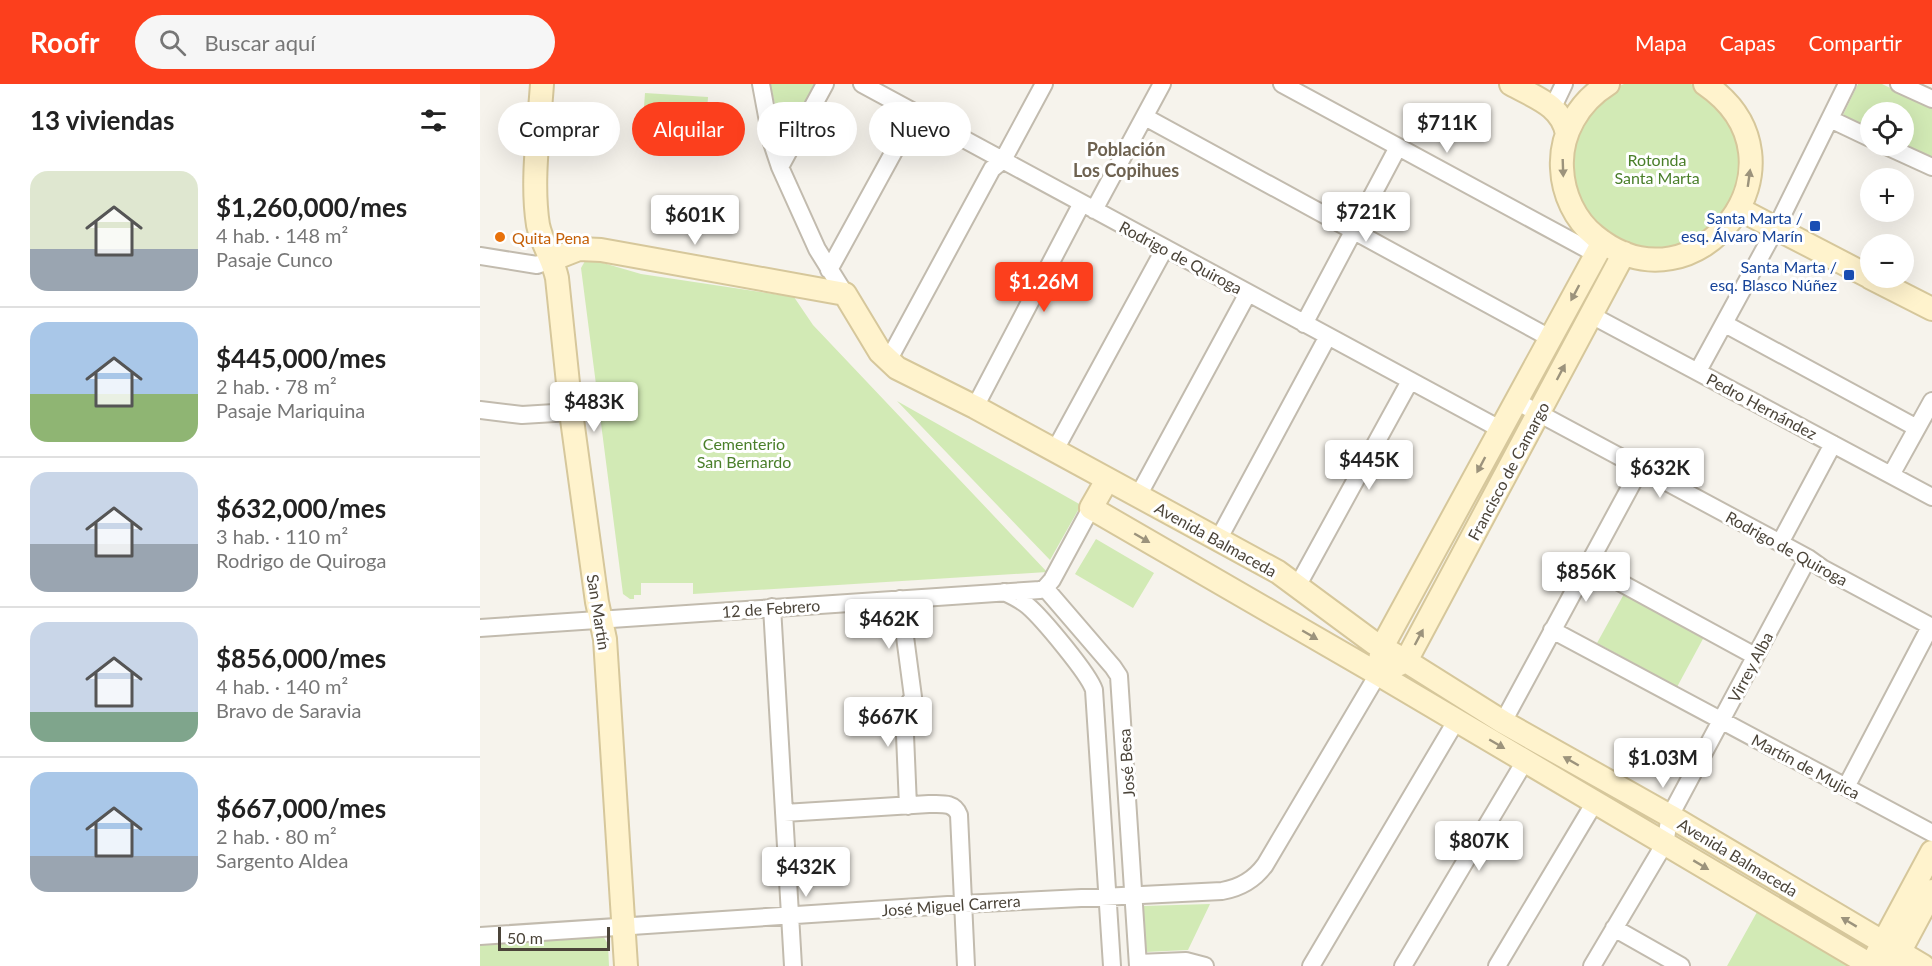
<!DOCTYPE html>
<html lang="es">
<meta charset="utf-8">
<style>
:root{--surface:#fff;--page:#f6f6f6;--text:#222;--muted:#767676;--line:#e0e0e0;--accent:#fc3f1d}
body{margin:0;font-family:Lato,sans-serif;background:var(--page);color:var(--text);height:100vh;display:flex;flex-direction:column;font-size:22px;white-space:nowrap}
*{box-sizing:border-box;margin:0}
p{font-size:20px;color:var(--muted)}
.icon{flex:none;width:33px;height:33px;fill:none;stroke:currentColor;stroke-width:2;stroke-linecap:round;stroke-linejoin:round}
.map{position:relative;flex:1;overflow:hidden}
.details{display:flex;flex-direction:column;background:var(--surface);width:480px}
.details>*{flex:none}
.guide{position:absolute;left:18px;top:18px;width:570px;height:54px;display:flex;gap:12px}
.buttons{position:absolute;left:1380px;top:18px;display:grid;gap:12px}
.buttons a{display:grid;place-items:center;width:54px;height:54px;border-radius:50%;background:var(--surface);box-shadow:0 6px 24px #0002;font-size:30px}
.scale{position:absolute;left:18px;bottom:15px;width:112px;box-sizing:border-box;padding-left:6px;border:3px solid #4b4439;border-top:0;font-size:16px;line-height:21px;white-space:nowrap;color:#4b4439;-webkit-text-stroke:4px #fff;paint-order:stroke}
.price{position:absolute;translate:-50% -51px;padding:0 14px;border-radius:6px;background:#fff;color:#222;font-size:20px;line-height:39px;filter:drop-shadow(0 2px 3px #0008)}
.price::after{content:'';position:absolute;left:50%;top:36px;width:18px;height:14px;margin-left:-9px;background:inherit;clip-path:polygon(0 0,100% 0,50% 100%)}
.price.on{background:var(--accent);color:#fff}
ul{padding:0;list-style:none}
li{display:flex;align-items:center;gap:18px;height:150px;padding:0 30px}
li+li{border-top:2px solid var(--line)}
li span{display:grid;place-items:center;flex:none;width:168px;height:120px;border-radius:18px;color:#555}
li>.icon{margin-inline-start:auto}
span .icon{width:72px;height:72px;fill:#fffc;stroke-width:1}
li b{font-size:26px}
h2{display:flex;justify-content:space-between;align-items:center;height:72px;padding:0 30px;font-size:26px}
.chip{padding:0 21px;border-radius:27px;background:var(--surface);box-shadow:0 6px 24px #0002;font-size:21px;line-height:54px}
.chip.on{background:var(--accent);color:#fff}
header{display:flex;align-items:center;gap:36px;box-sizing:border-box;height:84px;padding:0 30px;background:var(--accent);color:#fff}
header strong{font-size:28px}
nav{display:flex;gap:33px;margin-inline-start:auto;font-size:21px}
.search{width:420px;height:54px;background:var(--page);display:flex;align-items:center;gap:15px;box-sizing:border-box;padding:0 21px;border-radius:33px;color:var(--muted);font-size:22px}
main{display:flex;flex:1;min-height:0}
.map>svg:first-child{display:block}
.green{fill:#d2eab5}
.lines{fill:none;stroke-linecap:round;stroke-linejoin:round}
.street-casing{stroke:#c2bbae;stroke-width:20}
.secondary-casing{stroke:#d6c79b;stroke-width:26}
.street{stroke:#fff;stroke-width:16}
.secondary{stroke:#fff3cd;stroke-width:22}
.oneway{fill:#9c937c}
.transit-dot{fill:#1a4fb4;stroke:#fff;stroke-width:2}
.food-dot{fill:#e8710a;stroke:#fff;stroke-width:2}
.labels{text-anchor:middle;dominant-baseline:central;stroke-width:6;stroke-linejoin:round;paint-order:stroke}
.park-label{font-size:16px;fill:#4a7f2a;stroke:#fff}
.transit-label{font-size:16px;fill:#164399;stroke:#fff;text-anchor:end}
.food-label{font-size:16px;fill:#c56008;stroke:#fff;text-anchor:start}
.street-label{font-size:16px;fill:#4b4439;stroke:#fff}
.neighbourhood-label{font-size:18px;font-weight:bold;fill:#6e6250;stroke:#fff}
</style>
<header>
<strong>Roofr</strong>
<div class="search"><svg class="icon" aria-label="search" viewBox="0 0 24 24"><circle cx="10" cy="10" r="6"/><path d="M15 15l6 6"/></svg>Buscar aquí</div>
<nav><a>Mapa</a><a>Capas</a><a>Compartir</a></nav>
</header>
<main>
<section class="details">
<h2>13 viviendas<svg class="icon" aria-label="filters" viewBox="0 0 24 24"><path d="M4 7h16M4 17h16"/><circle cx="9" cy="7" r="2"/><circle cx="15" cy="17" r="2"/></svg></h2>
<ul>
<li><span style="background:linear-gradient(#dfe7d0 65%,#9aa5b1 0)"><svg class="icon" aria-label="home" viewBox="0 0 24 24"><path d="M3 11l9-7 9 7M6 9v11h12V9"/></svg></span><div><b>$1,260,000/mes</b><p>4 hab. · 148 m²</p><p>Pasaje Cunco</p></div></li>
<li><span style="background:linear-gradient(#a9c7e8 60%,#8fb573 0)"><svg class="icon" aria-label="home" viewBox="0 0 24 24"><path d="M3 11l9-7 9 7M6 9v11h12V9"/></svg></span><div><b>$445,000/mes</b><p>2 hab. · 78 m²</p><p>Pasaje Mariquina</p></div></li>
<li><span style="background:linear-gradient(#c9d6e8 60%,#9aa5b1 0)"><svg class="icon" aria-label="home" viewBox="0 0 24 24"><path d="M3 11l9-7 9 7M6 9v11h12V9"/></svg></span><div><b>$632,000/mes</b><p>3 hab. · 110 m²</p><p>Rodrigo de Quiroga</p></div></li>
<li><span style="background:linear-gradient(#c9d6e8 75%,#7fa58c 0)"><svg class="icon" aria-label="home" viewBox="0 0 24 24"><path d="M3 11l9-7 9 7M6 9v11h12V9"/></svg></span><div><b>$856,000/mes</b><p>4 hab. · 140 m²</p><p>Bravo de Saravia</p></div></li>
<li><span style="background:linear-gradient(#a9c7e8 70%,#9aa5b1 0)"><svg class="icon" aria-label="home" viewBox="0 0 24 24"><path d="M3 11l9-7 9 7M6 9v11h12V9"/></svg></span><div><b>$667,000/mes</b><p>2 hab. · 80 m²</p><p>Sargento Aldea</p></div></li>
</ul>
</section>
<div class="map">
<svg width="1452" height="882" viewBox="0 0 1452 882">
<rect width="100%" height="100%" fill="#f6f3ec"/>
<path class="green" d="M290,0H335L305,60Z
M1144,0H1211L1225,7L1248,29L1265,88L1239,144L1182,169L1136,159L1102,127L1089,82L1101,37L1135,4Z
M1378,0H1402L1452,24V74L1424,60V28H1390V44L1363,31Z
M165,9L228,13L225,55L162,50Z
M113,176L161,190L314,213L333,241L567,488L213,510V499H161V511H154V515H150L143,510L101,184L105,177Z
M417,317L601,421L570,476Z
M616,455L674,489L653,524L595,490Z
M1144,510L1224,553L1197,603L1117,559Z
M730,820L708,866L665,868L663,822Z
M1277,828L1373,882H1247Z
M123,852L128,860L129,882H0V857Z"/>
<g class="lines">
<g class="street-casing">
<path id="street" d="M281,0L292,59L300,83L337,165L365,210
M382,0L1020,345
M802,0L1116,170
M1419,0L1452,15
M1073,23L1084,0
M665,33L1070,254
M1350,35L1390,54
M1406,62L1452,83
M300,83L345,0
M614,126L682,0
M0,172L57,181L71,176
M349,186L435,29
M1111,231L1452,413
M824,240L918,63
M1245,240L1437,344
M408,277L512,85L523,76L564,0
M1218,287L1296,144L1367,0
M1036,317L1328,474L1342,484L1452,543
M495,323L602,119
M0,326L42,331L91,328
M575,366L685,164
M1411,391L1452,317
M658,412L768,209
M738,456L848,252
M1300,459L1353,360
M1108,481L1275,572
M818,501L930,297
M565,504L633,583L639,592L658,882
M524,508C533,512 541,516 548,522C562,534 609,590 614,606L632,882
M420,515L433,613L424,627L428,722
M292,523L313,882
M0,544L560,506L565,504L572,496L611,424
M1072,546L1452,749
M1023,638L1160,385
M1366,703L1450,543
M304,729L449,720C462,720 474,718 479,731L486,882
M1134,844L1201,882
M0,852L483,820L742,807C760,804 774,796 785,781L898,590
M658,879L706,877L725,882
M831,882L976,637
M923,882L1045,677
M1017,882L1115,718
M1112,882L1185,759L1190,732L1328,474"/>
</g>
<g class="secondary-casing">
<path id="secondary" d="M62,0C59,45 51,97 58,141C62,160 73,175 77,194L91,328L117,518L125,555L146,882
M1031,0C1054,13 1082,21 1087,50
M1128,0C1099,18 1080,50 1082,84C1083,110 1095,136 1115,152C1216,235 1339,78 1225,0
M1259,125L1390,193
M71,176L99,165L121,166L365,210L400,268L417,284L495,323L798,488L894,559L926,577L1023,638L1190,732L1443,882
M1391,194L1452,225
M627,396L611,424L898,590L1392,882
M900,577L902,563L1123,158
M913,583L926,577L1144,169
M1397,870L1452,768
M1412,882L1452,807"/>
</g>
<use href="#street" class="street"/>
<use href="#secondary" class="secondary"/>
</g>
<defs><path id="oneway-solid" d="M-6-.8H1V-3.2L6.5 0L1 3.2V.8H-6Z" transform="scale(1.5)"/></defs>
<g class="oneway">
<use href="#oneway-solid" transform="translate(1083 84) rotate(88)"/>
<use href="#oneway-solid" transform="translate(1269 94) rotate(-82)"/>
<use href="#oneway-solid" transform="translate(1095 209) rotate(118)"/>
<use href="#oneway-solid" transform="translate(1081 288) rotate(-62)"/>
<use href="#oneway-solid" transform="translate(1001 381) rotate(118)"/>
<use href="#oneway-solid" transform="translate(662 454) rotate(30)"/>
<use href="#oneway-solid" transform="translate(830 551) rotate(30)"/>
<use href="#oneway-solid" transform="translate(939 553) rotate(-62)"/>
<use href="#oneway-solid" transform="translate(1017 660) rotate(30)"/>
<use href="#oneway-solid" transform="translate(1091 677) rotate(-150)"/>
<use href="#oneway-solid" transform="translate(1221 781) rotate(31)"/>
<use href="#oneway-solid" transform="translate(1369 838) rotate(-149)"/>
</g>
<g class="transit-dot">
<rect x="1329" y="136" width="12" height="12" rx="3"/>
<rect x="1363" y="185" width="12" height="12" rx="3"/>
</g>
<circle class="food-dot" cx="20" cy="153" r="6"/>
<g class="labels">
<g class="park-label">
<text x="1177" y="75">Rotonda<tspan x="1177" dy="18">Santa Marta</tspan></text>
<text x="264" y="359">Cementerio<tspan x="264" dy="18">San Bernardo</tspan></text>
</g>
<g class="transit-label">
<text x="1323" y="133">Santa Marta /<tspan x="1323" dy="18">esq. Álvaro Marín</tspan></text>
<text x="1357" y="182">Santa Marta /<tspan x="1357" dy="18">esq. Blasco Núñez</tspan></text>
</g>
<g class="food-label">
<text x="32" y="153">Quita Pena</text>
</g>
<g class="street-label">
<text transform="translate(701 173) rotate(28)">Rodrigo de Quiroga</text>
<text transform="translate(1282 322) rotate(28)">Pedro Hernández</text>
<text transform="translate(1028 387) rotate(-62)">Francisco de Camargo</text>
<text transform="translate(736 455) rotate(29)">Avenida Balmaceda</text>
<text transform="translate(1307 464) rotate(29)">Rodrigo de Quiroga</text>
<text transform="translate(291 524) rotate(-4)">12 de Febrero</text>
<text transform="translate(119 528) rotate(81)">San Martín</text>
<text transform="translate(1270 583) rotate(-62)">Virrey Alba</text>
<text transform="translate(646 679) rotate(-94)">José Besa</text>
<text transform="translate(1326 682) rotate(28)">Martín de Mujica</text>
<text transform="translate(1258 773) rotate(31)">Avenida Balmaceda</text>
<text transform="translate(471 821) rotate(-4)">José Miguel Carrera</text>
</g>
<g class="neighbourhood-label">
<text x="646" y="65">Población<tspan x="646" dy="21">Los Copihues</tspan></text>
</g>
</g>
</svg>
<div class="buttons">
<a><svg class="icon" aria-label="locate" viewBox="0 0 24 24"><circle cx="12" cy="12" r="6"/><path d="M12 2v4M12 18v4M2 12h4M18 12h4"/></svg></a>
<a>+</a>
<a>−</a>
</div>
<div class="scale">50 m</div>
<b class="price" style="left:967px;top:70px">$711K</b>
<b class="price" style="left:886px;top:159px">$721K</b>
<b class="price" style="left:215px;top:162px">$601K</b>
<b class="price on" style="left:564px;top:229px">$1.26M</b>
<b class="price" style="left:114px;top:349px">$483K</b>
<b class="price" style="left:889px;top:407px">$445K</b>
<b class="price" style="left:1180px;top:415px">$632K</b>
<b class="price" style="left:1106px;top:519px">$856K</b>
<b class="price" style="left:409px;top:566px">$462K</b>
<b class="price" style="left:408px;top:664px">$667K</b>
<b class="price" style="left:1183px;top:705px">$1.03M</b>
<b class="price" style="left:999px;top:788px">$807K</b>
<b class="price" style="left:326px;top:814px">$432K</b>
<div class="guide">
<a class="chip">Comprar</a>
<a class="chip on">Alquilar</a>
<a class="chip">Filtros</a>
<a class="chip">Nuevo</a>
</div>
</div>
</main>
